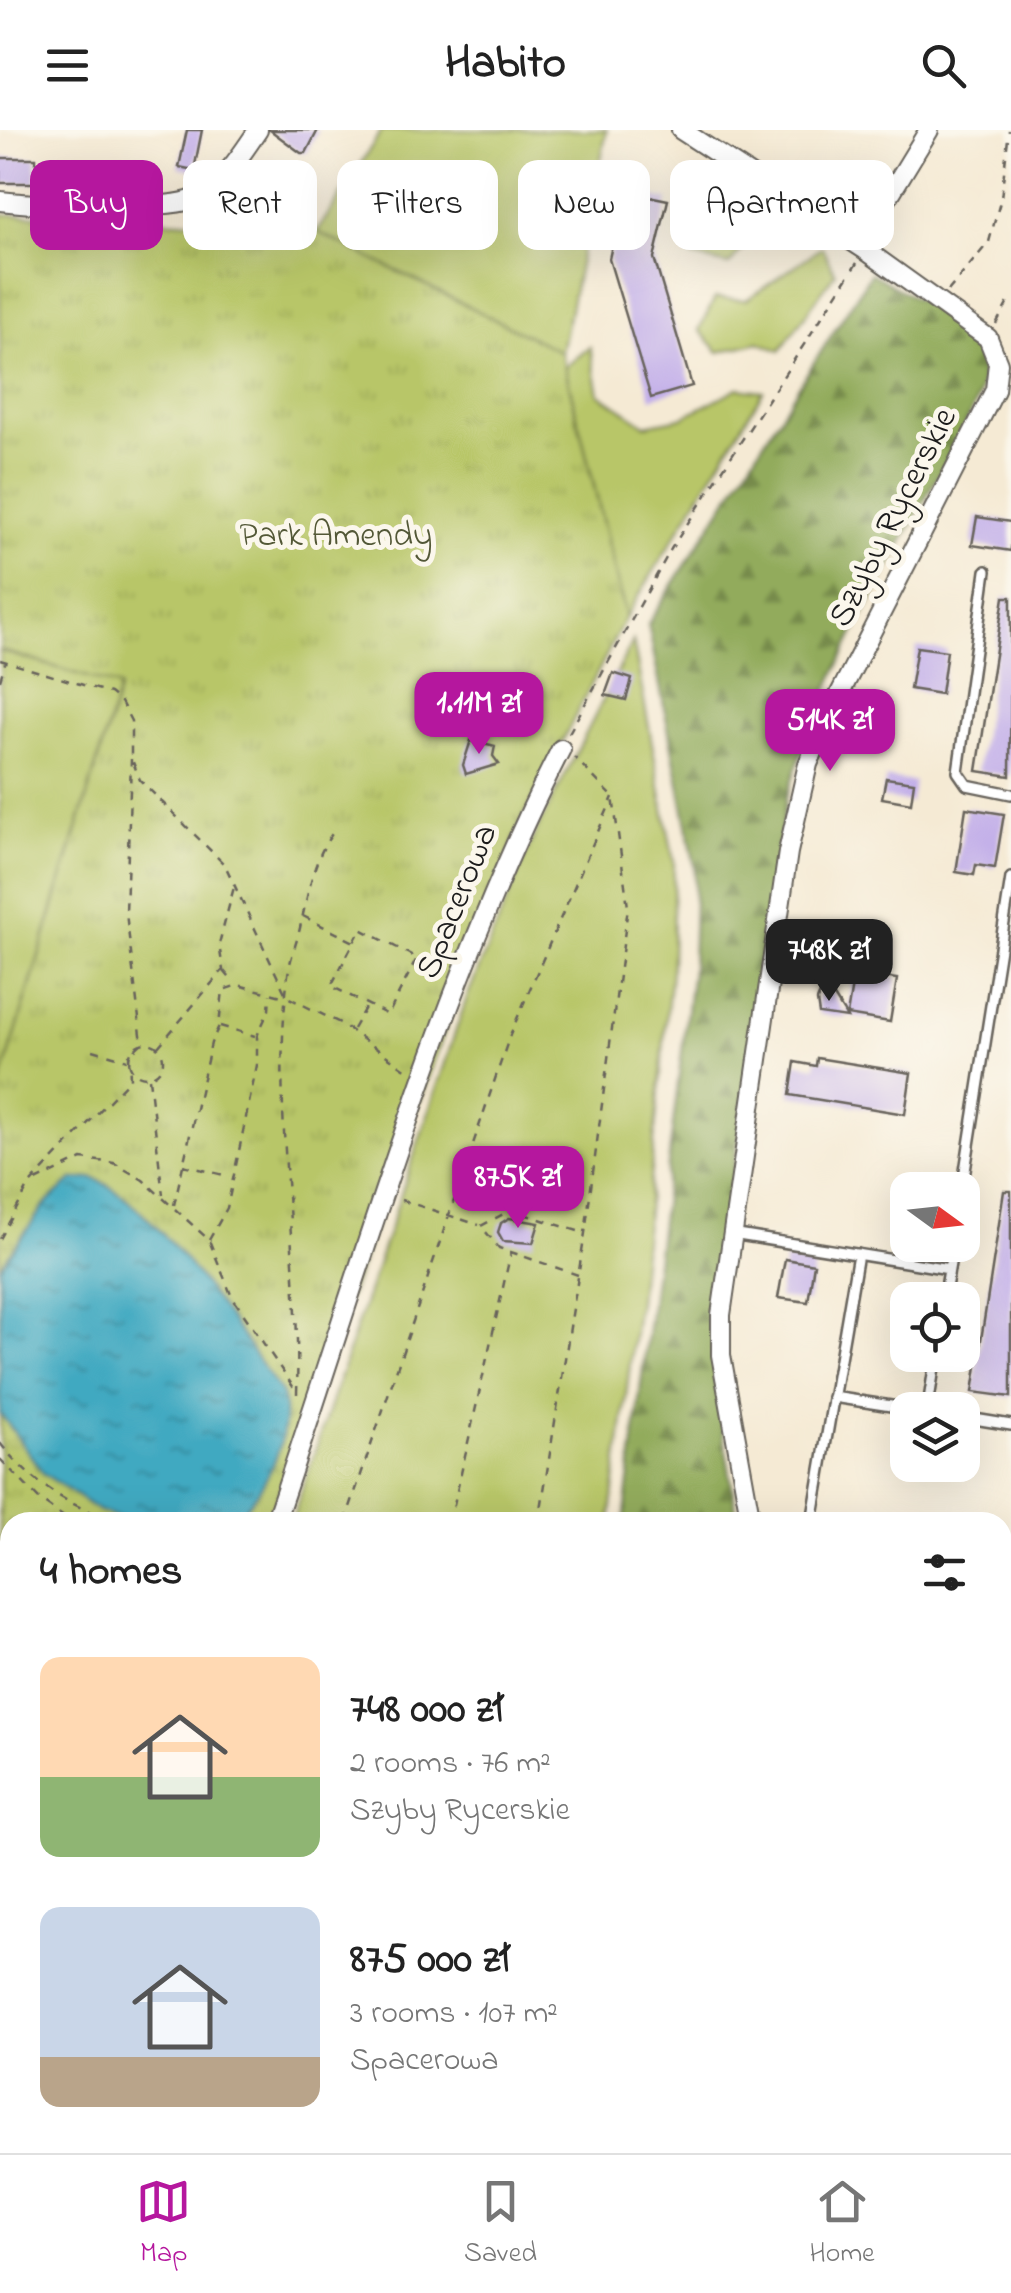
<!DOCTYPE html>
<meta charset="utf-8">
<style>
:root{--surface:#fff;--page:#f6f6f6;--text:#222;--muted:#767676;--line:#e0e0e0;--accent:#b5179e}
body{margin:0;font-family:"Indie Flower",sans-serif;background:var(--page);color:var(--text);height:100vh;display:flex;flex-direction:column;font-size:38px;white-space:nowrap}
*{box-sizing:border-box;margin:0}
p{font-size:32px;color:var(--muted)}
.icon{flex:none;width:55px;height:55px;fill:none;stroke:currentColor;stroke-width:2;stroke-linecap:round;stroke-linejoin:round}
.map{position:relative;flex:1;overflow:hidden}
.sheet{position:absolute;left:0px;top:1382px;width:1012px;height:642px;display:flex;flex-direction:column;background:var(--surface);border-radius:30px 30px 0 0;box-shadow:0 10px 40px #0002}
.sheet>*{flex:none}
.guide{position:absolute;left:30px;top:30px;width:952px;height:90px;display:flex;gap:20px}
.needle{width:65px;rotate:105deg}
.buttons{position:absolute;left:890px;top:1042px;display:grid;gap:20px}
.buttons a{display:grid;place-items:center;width:90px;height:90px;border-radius:20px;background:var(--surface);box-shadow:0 10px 40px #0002;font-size:50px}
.price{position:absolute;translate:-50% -85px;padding:0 22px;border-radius:20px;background:var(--accent);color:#fff;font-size:32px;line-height:65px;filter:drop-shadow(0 2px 5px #0008)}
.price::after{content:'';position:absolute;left:50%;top:60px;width:30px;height:22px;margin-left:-15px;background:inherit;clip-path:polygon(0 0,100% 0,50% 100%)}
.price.selected{background:#222;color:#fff}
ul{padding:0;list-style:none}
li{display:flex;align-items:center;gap:30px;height:250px;padding:0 40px}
li span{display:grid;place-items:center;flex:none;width:280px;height:200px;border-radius:20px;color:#555}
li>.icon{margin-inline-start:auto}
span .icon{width:120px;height:120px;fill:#fffc;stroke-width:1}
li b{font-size:42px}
h2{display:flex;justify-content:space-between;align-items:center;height:120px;padding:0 40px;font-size:42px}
.tag{padding:0 35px;border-radius:20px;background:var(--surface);box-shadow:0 10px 40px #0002;font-size:35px;line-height:90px}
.tag.selected{background:var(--accent);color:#fff}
header{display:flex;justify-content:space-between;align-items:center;height:130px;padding:0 40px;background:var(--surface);font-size:45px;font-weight:800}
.menu{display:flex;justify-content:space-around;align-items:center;height:140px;border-top:2px solid var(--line);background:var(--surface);font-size:28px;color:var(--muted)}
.menu a{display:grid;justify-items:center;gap:5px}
.menu .selected{color:var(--accent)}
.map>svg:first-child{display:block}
.green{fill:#b8c668;stroke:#6a7142;stroke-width:2.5}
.forest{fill:url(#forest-firs);stroke:#57643c;stroke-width:2.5}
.park{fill:url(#park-tufts);stroke:#6a7142;stroke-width:2.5}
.water{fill:url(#water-ripples);stroke:#2e626e;stroke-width:2.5}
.building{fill:#c2afe9}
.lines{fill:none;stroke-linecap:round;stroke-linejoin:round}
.service-casing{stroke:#68645c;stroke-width:14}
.minor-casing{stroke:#68645c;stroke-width:22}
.tertiary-casing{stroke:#68645c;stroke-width:28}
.secondary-casing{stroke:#68645c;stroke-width:30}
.path{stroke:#68645c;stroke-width:2.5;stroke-dasharray:8 8;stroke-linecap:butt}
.service{stroke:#fff;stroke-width:9}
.minor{stroke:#fff;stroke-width:18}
.tertiary{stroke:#fff;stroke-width:22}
.secondary{stroke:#fee4c6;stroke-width:25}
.tram{stroke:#1c1c1c;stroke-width:2.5}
.labels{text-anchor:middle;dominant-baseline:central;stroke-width:10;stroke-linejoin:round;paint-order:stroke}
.street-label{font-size:35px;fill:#1c1c1c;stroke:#fbf7ec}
.park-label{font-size:35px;fill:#535837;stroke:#fbf7ec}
</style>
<header><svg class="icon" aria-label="menu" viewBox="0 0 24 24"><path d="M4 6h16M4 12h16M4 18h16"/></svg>Habito<svg class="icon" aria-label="search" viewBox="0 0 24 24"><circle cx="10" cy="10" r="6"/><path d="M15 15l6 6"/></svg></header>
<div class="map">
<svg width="1011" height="2023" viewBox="0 0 1011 2023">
<defs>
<pattern id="forest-firs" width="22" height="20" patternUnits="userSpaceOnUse" patternTransform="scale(2.5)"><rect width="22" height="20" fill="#92ab5c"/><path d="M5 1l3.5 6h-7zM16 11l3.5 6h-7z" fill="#768a4b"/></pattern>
<pattern id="park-tufts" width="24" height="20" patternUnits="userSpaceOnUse" patternTransform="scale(2.5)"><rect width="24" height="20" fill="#b8c668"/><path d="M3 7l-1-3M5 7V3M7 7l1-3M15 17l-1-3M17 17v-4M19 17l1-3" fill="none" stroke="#9eaa5a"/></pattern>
<pattern id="water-ripples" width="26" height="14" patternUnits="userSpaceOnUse" patternTransform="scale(2.5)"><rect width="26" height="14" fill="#41a9c1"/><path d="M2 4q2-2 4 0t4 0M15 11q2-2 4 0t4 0" fill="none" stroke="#36899c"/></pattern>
</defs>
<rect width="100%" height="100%" fill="#fbf7ec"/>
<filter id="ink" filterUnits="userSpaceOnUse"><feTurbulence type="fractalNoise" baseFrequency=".01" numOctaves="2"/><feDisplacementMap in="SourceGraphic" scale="20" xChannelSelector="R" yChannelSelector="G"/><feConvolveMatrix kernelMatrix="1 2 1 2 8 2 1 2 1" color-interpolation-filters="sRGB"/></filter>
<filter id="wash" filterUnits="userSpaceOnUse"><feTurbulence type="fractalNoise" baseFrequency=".0048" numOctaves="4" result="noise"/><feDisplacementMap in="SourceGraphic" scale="40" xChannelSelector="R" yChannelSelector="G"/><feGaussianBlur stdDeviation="2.25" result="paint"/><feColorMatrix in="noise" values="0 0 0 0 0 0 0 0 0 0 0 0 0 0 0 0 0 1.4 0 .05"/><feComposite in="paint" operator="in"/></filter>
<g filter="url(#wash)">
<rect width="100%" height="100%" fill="#f5ead4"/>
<path class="green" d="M382,0H607L561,222L317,102Z
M720,52L749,72L755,104L729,135L692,127L688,73Z
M822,117L835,143L780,221L759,212L719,222L699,200L715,168L746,170Z
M590,217L599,264L646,295L681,288L738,258L763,261L626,487L565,237Z
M633,511L674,732L672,831L638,1171L610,1392H291L467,867L533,708Z
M0,521L120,556L0,956Z
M1011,1746V1898L1003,1895V1767Z
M10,1894V1979C0,1950 0,1924 10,1894Z
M241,2015H399V2023H254L241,2020Z
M632,2015H761L765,2023H634Z"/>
<path class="forest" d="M871,143C925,177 1008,203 974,277C911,401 826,536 786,669L713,1187L716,1258L738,1392H708L698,1386L667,1392H624L692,840L695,737L648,494Z
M1003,1575L1011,1576V1623L1003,1628Z
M1003,1895L1011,1898V2023H765L761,2015H1002Z
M535,2015H632L634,2023H533Z"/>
<path class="park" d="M244,66L561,222L626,487L519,696L268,1392H10V1432L0,1427V956L120,557L0,520V84L205,92Z
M18,2015H121L118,2023H15Z"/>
<path class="water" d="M93,1048C156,1072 241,1206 282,1264C293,1310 265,1361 232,1392H132L99,1381L43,1343L0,1283V1137L44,1076L72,1050Z"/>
<g id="blocks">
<path class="building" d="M187,0H202L194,40L179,37Z
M270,0H318L306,23H301Z
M0,28H36V53H0Z
M114,37L115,56L86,57L85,38Z
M624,61L668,70L654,128L692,256L651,268L609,129Z
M977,387L1011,392V421L972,415Z
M1004,467H1011L1010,646L977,641Z
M917,517L947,521L941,564L910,559Z
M613,543L632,549L626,570L605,565Z
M471,610L495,616L493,626L499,634L466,644L463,635Z
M886,648L914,652L911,673L882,668Z
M966,678L1004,684L995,738L976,735L974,745L956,742Z
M854,843L897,849L890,892L847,885Z
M825,852L843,881L847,888L819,884L817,871Z
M817,928L911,943L905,984L790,965L795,932L816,936Z
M1004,1061H1011V1267L973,1262Z
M509,1088L539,1093L533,1113L503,1111L498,1102L501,1093Z
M785,1129L814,1134L808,1172L778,1168Z"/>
</g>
</g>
<g filter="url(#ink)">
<use href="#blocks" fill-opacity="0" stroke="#68645c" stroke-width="2.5"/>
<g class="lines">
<g class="service-casing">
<path id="service" d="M986,441L958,642L967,655L1011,664
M962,1060L1011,748
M732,1104L949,1139
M944,1170L953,1115
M833,1267L917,1280
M929,1270L936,1225
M962,1287L1011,1295
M812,1392L858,1124
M1002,1548L1011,1550
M0,1689L10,1693
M238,2015V2021L246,2023"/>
</g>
<g class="minor-casing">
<path id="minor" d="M681,0L864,119
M0,71C34,75 170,82 195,68C224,52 240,27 258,0
M275,1392C362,1138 439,857 561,619
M751,1392L721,1225V1185L788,722L808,634L831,581L995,260L998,233L988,208L864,119L873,92L929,0
M0,1548L10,1525
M143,2023L146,2015
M521,2023L524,2015"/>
</g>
<g class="tertiary-casing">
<path id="tertiary" d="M422,2023V2015"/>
</g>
<g class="secondary-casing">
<path id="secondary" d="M0,1461L10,1465
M1002,1700L1011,1701"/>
</g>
<path class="path" d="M948,161L989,112L1001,68L1009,0
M996,194L1011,167
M0,530L110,563L121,572L131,591V627L140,650L225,735L287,867L340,893L407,940
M0,550L5,533
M569,603L671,419L857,133
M303,786L354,812L331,856L388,885L417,828L361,799L354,812
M224,841L234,853
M220,896L255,906
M353,899L366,876
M129 930a17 17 0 1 1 34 0a17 17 0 1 1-34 0Z
M158,917L223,840L219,814L234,757
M93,920L127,930
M149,948L163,1065
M183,1035L228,1046
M36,1051L82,1029L114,1033L143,1050L209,1110L232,1167L296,1261
M401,1070L479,1095
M174,1075L211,913L219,896L223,860L238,855L286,867
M0,1109L30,1054L130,949L129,925L142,913L126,783L131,629
M209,1110L227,1078L257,935V906L269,880L270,864
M578,1145L499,1118L481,1096L511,1080L584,1103
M297,1264C301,1124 270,985 288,845C290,828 298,810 301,793C309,760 313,729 334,701
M0,1313C32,1354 70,1377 119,1392
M0,1329L40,1370L71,1392
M345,1392L510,905L613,667
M450,1392L511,1122
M539,1392L585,1103L628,777L613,667L574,627
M0,1575L5,1562
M0,1622L10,1625
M0,1938L5,1940L10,1953
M285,2015L287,2023
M3,2023L10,2005
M51,2023H66
M97,2023L114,2016
M197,2023L200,2015
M400,2023L401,2015"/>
<use href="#service" class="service"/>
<use href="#minor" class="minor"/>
<use href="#tertiary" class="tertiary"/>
<use href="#secondary" class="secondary"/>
<path class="tram" d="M0,1432L10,1436
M1002,1677L1011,1678"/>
</g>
</g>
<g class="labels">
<g class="street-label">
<text transform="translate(894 388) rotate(-63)">Szyby Rycerskie</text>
<text transform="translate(458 772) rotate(-68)">Spacerowa</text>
</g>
<g class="park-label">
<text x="336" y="406">Park Amendy</text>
</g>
</g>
</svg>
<div class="buttons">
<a><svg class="needle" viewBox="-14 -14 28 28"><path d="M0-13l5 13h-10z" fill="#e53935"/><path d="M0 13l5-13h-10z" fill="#767676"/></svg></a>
<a><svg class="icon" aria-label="locate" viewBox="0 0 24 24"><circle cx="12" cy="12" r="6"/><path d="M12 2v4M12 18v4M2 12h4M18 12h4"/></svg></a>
<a><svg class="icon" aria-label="layers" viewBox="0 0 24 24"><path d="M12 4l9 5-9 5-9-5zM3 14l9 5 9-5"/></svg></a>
</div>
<b class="price" style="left:479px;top:627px">1.11M zł</b>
<b class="price" style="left:830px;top:644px">514K zł</b>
<b class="price selected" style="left:829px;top:874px">748K zł</b>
<b class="price" style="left:518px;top:1101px">875K zł</b>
<div class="guide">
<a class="tag selected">Buy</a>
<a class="tag">Rent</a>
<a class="tag">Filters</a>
<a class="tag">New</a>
<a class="tag">Apartment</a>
</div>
<section class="sheet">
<h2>4 homes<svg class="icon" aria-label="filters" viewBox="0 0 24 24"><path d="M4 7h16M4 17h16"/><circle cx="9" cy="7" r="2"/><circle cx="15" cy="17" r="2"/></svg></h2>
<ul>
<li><span style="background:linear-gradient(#ffd9b3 60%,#8fb573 0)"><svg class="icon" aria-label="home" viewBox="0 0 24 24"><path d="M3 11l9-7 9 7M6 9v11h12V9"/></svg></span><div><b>748 000 zł</b><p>2 rooms · 76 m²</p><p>Szyby Rycerskie</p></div></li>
<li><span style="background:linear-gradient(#c9d6e8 75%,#b9a48a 0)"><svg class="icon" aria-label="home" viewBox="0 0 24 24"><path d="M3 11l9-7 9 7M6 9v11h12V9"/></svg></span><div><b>875 000 zł</b><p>3 rooms · 107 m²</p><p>Spacerowa</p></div></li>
</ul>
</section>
</div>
<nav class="menu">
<a class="selected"><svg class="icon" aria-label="map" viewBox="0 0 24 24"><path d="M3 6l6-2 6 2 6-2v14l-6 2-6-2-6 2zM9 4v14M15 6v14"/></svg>Map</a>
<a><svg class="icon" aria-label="saved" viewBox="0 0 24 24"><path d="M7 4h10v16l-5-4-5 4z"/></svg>Saved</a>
<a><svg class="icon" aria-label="home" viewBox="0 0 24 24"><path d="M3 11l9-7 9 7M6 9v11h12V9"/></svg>Home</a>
</nav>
